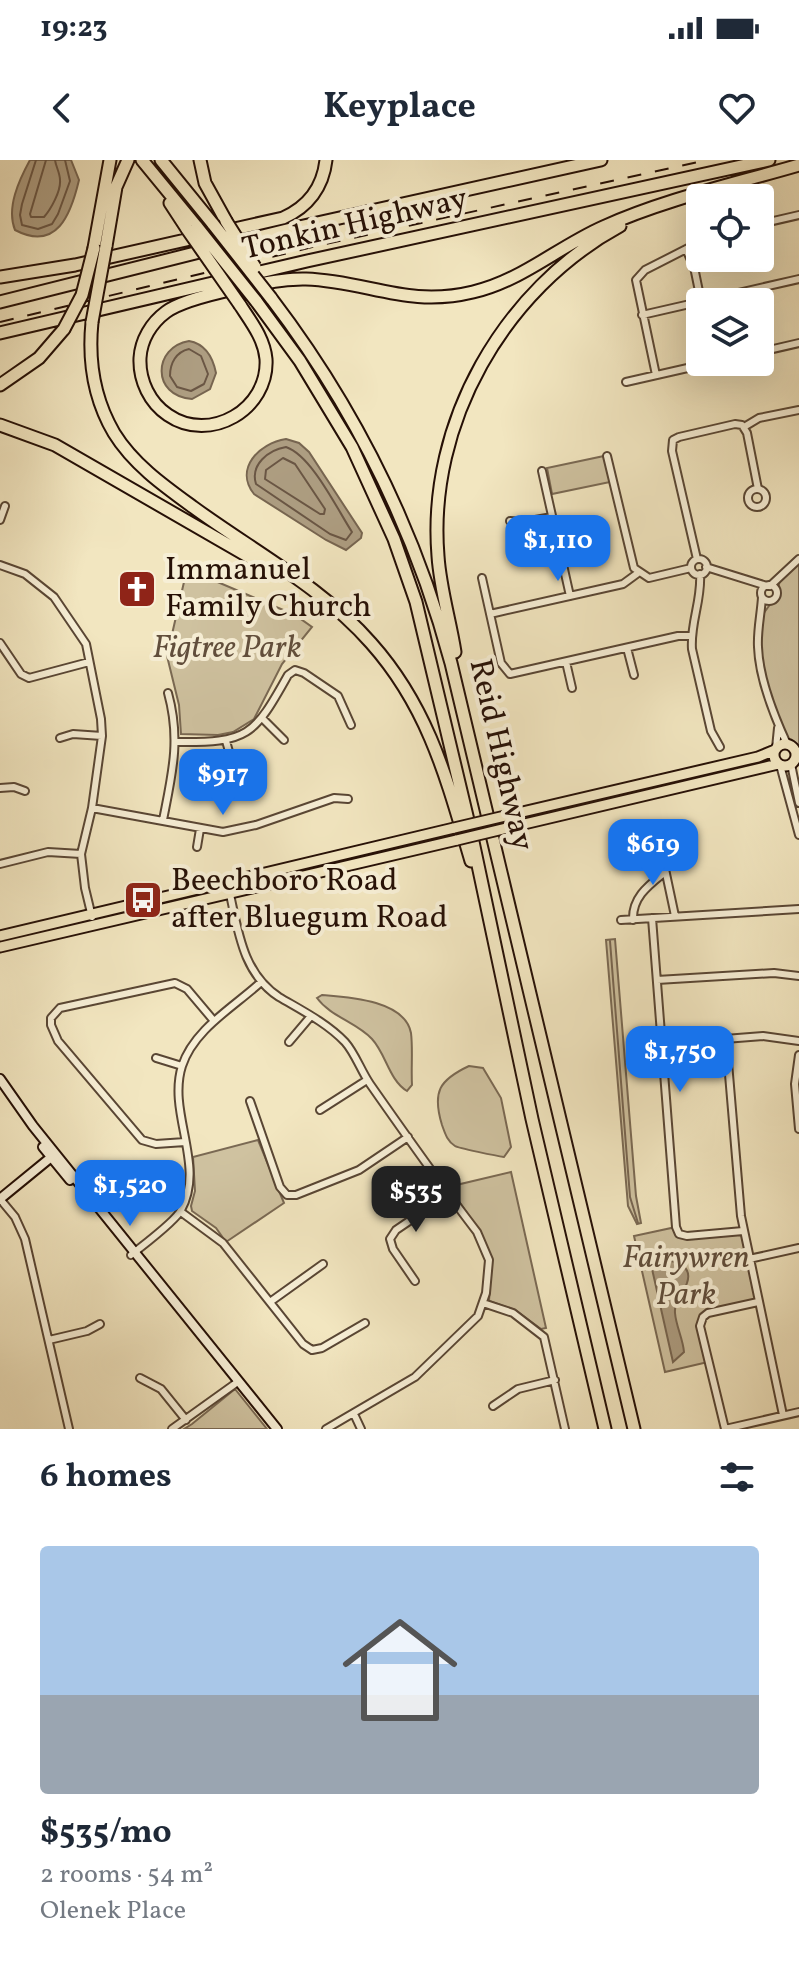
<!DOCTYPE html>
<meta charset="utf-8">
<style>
:root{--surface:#fff;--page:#f6f6f7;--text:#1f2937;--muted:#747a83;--accent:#1a73e8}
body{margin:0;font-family:Vollkorn,serif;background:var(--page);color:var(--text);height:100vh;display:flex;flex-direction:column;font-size:30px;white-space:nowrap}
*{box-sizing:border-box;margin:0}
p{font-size:26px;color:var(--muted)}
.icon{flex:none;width:44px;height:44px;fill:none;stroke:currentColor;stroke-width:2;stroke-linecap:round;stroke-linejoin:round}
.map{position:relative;height:1269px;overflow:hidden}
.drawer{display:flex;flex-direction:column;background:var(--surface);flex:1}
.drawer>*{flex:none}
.buttons{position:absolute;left:686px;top:24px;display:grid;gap:16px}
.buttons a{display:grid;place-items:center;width:88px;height:88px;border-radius:8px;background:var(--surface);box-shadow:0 8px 32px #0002;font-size:40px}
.price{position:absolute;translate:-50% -68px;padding:0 18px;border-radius:16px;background:var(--accent);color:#fff;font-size:26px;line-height:52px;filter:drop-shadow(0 2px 4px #0008)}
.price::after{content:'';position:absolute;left:50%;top:48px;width:24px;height:18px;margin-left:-12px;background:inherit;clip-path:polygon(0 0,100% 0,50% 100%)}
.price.on{background:#222;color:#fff}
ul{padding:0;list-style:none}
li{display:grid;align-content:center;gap:16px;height:424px;padding:0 40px}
li span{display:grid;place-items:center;height:248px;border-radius:8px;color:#555}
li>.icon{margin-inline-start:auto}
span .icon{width:144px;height:144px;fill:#fffc;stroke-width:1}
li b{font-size:34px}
h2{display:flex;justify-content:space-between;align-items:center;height:96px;padding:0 40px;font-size:34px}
.status{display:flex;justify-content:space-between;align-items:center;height:56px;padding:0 40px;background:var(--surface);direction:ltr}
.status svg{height:22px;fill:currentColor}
header{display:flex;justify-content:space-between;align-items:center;height:104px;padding:0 40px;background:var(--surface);font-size:36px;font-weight:700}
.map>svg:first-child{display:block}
.green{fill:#cfc2a0;stroke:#7a6953;stroke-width:2}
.water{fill:#ad9d81;stroke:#776550;stroke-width:2}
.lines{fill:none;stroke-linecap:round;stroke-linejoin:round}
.shore{stroke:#6a5644;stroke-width:2}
.stream{stroke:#776550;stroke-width:2}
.street-casing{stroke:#594634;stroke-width:10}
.secondary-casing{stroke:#261006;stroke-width:12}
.primary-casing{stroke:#261006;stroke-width:13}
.highway-casing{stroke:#261006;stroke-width:15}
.street{stroke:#f7efd6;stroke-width:6}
.secondary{stroke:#f7efd6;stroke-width:8}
.primary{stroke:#f2e6c0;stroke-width:9}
.highway{stroke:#f2e6c0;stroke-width:11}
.rail{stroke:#261006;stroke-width:2;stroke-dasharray:14 14;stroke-linecap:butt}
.primary-bridge-casing{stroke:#261006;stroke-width:13;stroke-linecap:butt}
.highway-bridge-casing{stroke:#261006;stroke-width:15;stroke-linecap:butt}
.primary-bridge{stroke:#f2e6c0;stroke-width:9}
.highway-bridge{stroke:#f2e6c0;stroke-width:11}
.labels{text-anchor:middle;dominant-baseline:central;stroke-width:8;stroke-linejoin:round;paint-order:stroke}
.street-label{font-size:32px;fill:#261006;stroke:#f7efd6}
.poi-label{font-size:32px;fill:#261006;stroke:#f7efd6;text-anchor:start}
.park-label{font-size:32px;font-style:italic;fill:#614e3c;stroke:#f7efd6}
</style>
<div class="status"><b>19:23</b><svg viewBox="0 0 49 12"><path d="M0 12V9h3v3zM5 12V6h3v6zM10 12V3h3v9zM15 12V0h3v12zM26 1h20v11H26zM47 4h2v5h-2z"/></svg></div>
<header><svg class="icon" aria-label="back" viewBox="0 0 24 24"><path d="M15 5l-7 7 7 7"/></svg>Keyplace<svg class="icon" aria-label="heart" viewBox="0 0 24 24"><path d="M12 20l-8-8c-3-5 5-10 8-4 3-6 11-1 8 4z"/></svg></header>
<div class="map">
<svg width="799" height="1269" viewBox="0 0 799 1269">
<rect width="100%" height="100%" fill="#f2e6c0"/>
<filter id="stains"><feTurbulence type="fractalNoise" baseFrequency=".0025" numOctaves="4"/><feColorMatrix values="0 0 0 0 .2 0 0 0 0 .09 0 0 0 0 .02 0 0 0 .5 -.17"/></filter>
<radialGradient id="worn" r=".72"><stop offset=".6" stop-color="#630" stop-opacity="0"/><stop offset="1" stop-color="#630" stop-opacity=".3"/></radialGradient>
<path class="green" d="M604,296L610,322L552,334L547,308Z
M799,399V584H787L778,564L759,498L761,457L776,436L781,416Z
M187,409L295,455L312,467L282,504L254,559L233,572L218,575L181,574L179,545L167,496Z
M615,779L636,1036L641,1063L637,1064L628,1046L606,780Z
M322,835C347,837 405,840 411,873C413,889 411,908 412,925L407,931C389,920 386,894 372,879C356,862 331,857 317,838Z
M469,906L483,908L501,938L511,987L504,997C497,996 458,988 455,986C447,981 445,973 442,965C432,932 439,920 469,906Z
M258,980L284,1043L226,1082L216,1068L192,1051L191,1046L195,1031L193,997Z
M511,1012L546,1168L541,1169L515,1150L489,1141C494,1084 480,1071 448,1027Z
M676,1067L679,1074L743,1071L758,1142L708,1153L700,1166L708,1202L665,1212L634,1076Z
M235,1229L267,1269H184L192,1264Z"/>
<path class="water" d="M30,0H71L79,20C71,54 57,92 15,70C6,48 19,20 30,0Z
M189,181C206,184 213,198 216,213L210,229L192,239C151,236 153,187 189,181Z
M286,279L299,283L309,292L362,373L361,378L346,390L326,380L254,334C234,309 259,283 286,279Z
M650,1100C663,1099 695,1100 687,1123C683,1134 674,1140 675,1153C676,1166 683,1179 684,1192L673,1202Z"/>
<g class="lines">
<path class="shore" d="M36,0L22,44L20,55L22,65L38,69L52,64L58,54L70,21L65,0
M46,0L30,54L31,57H44C51,49 61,31 60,20C60,13 56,7 55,0
M189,189L201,196L208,214L204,224L191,231L177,227L170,216C170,203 176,192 189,189Z
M286,287C312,296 337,349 352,372L346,380L330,374L256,324C250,305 268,290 286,287Z
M283,298L295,304L325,349L324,354H320L265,319L266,310Z"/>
<path class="stream" d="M610,781L630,1037L638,1063"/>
<g class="street-casing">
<path id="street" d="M760,64L799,55
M686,89L694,107L701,141
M642,155L799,119
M760,192L799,183
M656,215L636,120L645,110L700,82
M626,222L714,202
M744,267L759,258L799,250
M607,296L634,408L649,418L691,408
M542,311L570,436
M748 338a9 9 0 1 1 18 0a9 9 0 1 1-18 0Z
M0,360L5,346
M510,361L524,362L552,357
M697,399L672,291L673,280L679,277L735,264L742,265L747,273L758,329
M691 407a8 8 0 1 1 16 0a8 8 0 1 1-16 0Z
M0,405L25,414L54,437L86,484L101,559L102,576L92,648L81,694L85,728L92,757
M706,407L767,426
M700,414C702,440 690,463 692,489L711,571L720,587
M482,418L501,503L510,514L678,476H691
M761 433a8 8 0 1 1 16 0a8 8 0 1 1-16 0Z
M770,426L799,399
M762,437C761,454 757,471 758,487C759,517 775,558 787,584
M490,454L623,424L638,413
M0,483L21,514L29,518L89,502
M627,488L634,515
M566,502L572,528
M263,559L284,580
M60,578L73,574L102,576
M226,581L232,602
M176,582C248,583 254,576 288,515L295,510L304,513L338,536L351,565
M776,588L778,568
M791,604L799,643
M780,605L799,675
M0,628L14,627L25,631
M92,648L223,672L256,665L334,638L348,639
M163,660C172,614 181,580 168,533
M197,687L200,669
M661,690L675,756
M0,704L48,692L81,694
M229,730C238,769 242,813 279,837C301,850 327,863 345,882C355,893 361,911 370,924C405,974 440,1024 477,1072L489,1100L486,1133L478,1156L415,1217L326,1269
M652,758L676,1067L679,1074L687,1076L743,1071
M621,760L799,749
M633,760C632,737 649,725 665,712
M657,820L774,813L799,816
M726,879L741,1056L783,1255
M289,882L311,856
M661,884L763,876L799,881
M799,895L795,924L799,969
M156,898L182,906
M250,941L280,1027L287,1035H296L359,1010L408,977
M320,950L367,920
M185,982L156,984L142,980L58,881L51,865V858L60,848L175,823L187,829L214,861
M0,1039L15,1057L25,1079L69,1269
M181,1052L223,1083L303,1184L312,1190L322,1188L365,1163
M131,1095C142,1086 176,1061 181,1050C206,1005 167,953 182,906C194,869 234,847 261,822
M749,1099L799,1088
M415,1121L393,1089L390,1079L396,1070L449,1034
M270,1142L323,1104
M483,1143L513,1153L544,1177L565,1269
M49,1180L87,1171L100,1164
M140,1218L161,1229L186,1260
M493,1246L518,1229L555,1220
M354,1254L361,1269
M172,1269L239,1221
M725,1269L700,1166L703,1157L708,1153L758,1142
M725,1269L799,1252"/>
</g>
<g class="secondary-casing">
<path id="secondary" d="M0,919L33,966L277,1269
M43,987L70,1020
M0,1039L55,994"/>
</g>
<g class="primary-casing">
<path id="primary" d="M774 595a11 11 0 1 1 22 0a11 11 0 1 1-22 0Z
M505,656L758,597L775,590
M507,668L778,604
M0,776L454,668
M0,787L457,680"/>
</g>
<g class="highway-casing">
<path id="highway" d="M142,0L197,67
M161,0L213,64
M200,0L205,23L226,61
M170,43L187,69
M106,86L116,27L128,0
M94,88L110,0
M0,117L75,105L283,58C308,47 323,27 326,0
M271,138C355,248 415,369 451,503L634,1269
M256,141L300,201L352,287L394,379L416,442L472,677L532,959L605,1269
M0,142L299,67L601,0
M240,145C251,162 264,178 266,199C269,249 210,284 168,255C150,243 139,221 140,198C141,180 151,163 166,152C187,136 278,118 306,119C368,121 407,148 473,132C521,121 558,87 603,67C665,39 734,24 799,5
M92,162C88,202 94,239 114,273C133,304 164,326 193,347C253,391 322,427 371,483C429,548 447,620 471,701
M0,173L307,101L769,0
M0,225L39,198L64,169
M0,265L55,285L265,406
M455,492C450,460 440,428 438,396C427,263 504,129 620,66"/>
</g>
<use href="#street" class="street"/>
<use href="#secondary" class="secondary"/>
<use href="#primary" class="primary"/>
<use href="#highway" class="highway"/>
<path class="rail" d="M0,162L321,85L707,0"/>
<g class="primary-bridge-casing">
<path id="primary-bridge" d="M454,668L505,656
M457,680L507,668"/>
</g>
<g class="highway-bridge-casing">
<path id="highway-bridge" d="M226,61L255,107
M213,64L271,138
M197,67L256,141
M187,69L240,145
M92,162L106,86
M64,169L82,135L94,88"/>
</g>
<use href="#primary-bridge" class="primary-bridge"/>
<use href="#highway-bridge" class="highway-bridge"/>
</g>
<defs>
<g id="church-square" transform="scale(2)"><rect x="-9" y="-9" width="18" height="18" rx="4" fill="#8f2418" stroke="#f7efd6"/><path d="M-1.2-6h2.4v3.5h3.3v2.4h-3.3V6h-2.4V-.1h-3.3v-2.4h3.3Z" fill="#fff"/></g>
<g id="bus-square" transform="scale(2)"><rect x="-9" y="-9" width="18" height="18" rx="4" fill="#8f2418" stroke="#f7efd6"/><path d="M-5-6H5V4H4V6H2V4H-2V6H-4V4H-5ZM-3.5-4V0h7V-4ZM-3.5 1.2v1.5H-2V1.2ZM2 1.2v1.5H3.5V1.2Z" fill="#fff"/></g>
</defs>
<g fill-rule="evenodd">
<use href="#church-square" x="137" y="429"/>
<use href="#bus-square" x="143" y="740"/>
</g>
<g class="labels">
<g class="street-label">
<text transform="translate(355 65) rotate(-13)">Tonkin Highway</text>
<text transform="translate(500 595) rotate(77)">Reid Highway</text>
</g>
<g class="poi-label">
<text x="165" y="411">Immanuel<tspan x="165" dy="37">Family Church</tspan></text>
<text x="171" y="722">Beechboro Road<tspan x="171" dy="37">after Bluegum Road</tspan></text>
</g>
<g class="park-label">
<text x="227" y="489">Figtree Park</text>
<text x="686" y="1099">Fairywren<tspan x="686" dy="37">Park</tspan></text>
</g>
</g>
<rect width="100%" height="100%" filter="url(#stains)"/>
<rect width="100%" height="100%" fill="url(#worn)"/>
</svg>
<div class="buttons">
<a><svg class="icon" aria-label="locate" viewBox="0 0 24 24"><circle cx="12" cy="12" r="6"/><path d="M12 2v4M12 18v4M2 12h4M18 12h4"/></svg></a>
<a><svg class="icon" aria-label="layers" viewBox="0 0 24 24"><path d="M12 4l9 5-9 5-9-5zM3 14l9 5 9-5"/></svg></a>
</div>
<b class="price" style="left:558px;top:423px">$1,110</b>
<b class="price" style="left:223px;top:657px">$917</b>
<b class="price" style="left:653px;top:727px">$619</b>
<b class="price" style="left:680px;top:934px">$1,750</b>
<b class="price" style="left:130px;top:1068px">$1,520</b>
<b class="price on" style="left:416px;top:1074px">$535</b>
</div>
<section class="drawer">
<h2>6 homes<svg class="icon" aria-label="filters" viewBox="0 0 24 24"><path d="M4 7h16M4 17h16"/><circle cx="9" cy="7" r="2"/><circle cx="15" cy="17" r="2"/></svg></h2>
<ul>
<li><span style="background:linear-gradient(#a9c7e8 60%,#9aa5b1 0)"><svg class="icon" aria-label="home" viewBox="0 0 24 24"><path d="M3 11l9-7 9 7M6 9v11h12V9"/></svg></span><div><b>$535/mo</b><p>2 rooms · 54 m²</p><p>Olenek Place</p></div></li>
</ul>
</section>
